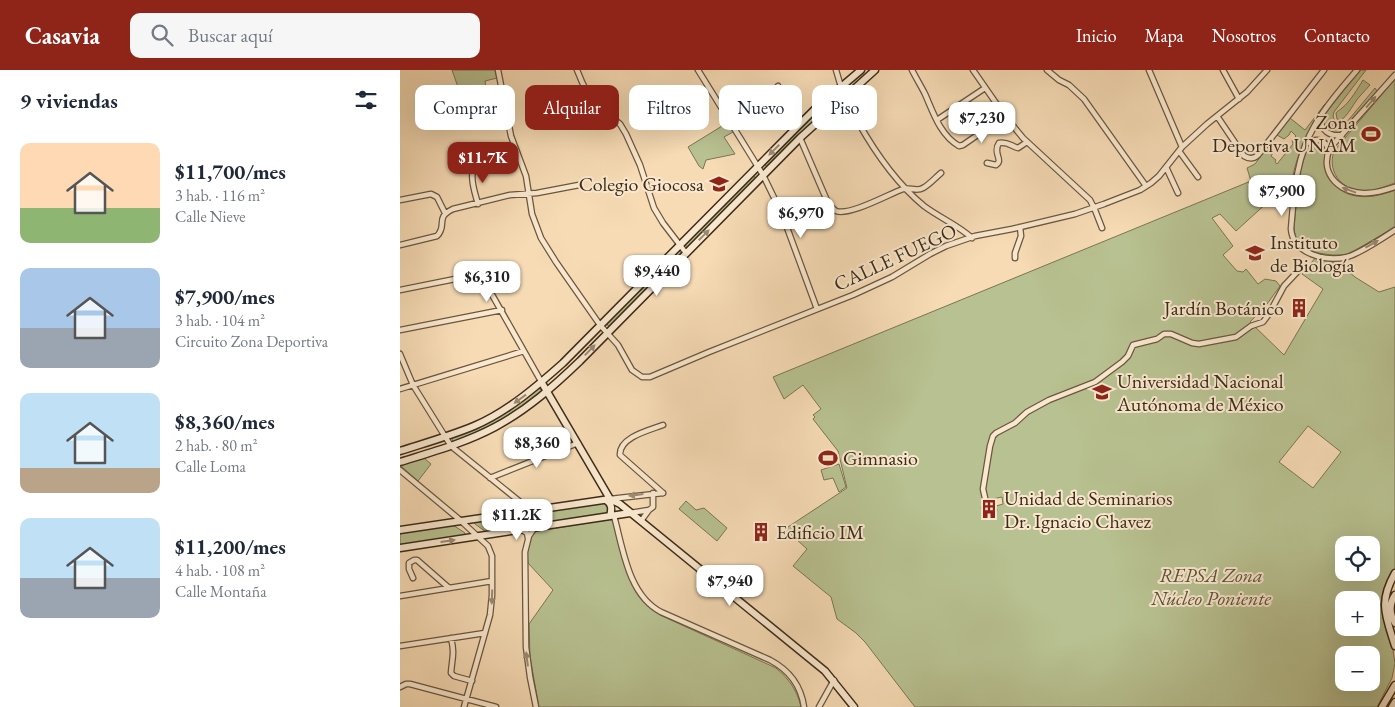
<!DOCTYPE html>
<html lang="es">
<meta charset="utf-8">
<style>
:root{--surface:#fff;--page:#f6f6f7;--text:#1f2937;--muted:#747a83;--accent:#8f2418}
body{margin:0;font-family:"EB Garamond",serif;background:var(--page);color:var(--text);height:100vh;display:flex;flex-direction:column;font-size:19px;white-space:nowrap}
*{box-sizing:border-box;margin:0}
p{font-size:16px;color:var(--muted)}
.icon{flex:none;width:28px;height:28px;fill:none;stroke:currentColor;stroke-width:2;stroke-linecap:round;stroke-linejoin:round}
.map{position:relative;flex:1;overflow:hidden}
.drawer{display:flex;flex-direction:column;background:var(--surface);width:400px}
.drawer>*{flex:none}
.top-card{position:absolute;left:15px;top:15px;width:475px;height:45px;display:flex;gap:10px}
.tools{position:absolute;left:935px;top:466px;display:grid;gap:10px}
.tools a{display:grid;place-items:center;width:45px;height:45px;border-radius:10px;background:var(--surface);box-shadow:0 5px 20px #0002;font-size:25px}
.price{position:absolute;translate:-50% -42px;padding:0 11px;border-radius:10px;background:#fff;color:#222;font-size:16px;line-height:32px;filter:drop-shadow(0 1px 2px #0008)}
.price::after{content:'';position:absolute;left:50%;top:30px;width:15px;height:11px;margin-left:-8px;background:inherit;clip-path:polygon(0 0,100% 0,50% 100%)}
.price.current{background:var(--accent);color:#fff}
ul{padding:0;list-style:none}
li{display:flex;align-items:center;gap:15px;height:125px;padding:0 20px}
li span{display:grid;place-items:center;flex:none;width:140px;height:100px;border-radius:10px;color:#555}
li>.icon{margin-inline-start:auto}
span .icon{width:60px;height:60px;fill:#fffc;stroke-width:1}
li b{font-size:21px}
h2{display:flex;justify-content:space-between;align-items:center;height:60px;padding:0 20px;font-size:21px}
.pill{padding:0 18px;border-radius:10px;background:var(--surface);box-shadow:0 5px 20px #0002;font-size:18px;line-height:45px}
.pill.current{background:var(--accent);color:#fff}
header{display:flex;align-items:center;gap:30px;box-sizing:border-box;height:70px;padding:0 25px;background:var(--accent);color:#fff}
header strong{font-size:24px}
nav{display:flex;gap:28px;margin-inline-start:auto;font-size:18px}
.search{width:350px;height:45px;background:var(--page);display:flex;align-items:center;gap:12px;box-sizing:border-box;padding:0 18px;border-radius:10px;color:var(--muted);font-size:19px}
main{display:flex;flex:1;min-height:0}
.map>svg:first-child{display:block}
.green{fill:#b8c191;stroke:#7a7654;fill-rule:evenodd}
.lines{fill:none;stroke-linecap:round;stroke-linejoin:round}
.street-casing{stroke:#6b573e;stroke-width:7}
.secondary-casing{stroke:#3d2b17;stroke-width:9}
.street{stroke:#f9e8cf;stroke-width:4.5}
.secondary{stroke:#f9e8cf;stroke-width:6}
.oneway{fill:#9b8a73}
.labels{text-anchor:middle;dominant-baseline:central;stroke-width:4;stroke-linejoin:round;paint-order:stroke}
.poi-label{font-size:20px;fill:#3d2b17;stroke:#f9e8cf;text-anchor:start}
.street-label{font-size:20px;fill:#3d2b17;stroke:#f9e8cf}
.park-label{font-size:20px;font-style:italic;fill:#5c5036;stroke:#f9e8cf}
</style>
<header>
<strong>Casavia</strong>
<div class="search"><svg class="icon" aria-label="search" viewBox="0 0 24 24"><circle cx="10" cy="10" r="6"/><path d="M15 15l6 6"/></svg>Buscar aquí</div>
<nav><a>Inicio</a><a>Mapa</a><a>Nosotros</a><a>Contacto</a></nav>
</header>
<main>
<section class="drawer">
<h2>9 viviendas<svg class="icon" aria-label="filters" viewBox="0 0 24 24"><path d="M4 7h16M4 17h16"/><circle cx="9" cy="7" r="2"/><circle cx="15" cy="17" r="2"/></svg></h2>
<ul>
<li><span style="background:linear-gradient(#ffd9b3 65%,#8fb573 0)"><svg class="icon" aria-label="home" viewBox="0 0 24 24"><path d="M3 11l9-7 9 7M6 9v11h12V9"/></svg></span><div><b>$11,700/mes</b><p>3 hab. · 116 m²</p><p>Calle Nieve</p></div></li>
<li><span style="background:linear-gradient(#a9c7e8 60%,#9aa5b1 0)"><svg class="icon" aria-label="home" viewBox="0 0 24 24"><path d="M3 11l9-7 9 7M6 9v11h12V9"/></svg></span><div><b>$7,900/mes</b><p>3 hab. · 104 m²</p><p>Circuito Zona Deportiva</p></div></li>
<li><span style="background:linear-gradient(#bfe0f5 75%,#b9a48a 0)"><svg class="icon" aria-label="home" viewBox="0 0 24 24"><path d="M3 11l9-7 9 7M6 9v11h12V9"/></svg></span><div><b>$8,360/mes</b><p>2 hab. · 80 m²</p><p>Calle Loma</p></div></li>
<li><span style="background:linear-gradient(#bfe0f5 60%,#9aa5b1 0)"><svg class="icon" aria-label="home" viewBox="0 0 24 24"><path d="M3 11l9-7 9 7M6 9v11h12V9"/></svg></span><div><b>$11,200/mes</b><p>4 hab. · 108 m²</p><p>Calle Montaña</p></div></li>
</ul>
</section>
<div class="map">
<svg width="995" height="637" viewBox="0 0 995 637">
<rect width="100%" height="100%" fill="#f6dbb5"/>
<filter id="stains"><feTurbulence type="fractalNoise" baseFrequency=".004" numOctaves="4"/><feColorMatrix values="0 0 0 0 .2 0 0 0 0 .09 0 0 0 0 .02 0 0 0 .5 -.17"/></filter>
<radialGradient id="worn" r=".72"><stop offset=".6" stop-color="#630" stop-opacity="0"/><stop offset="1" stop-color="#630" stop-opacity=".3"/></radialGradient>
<path class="green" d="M52,0H95L97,8L85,11L90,39L74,42L73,39L66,40Z
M960,0H966L934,42C932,47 934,51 939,54L946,53L975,18L977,21L940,64C930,63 925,58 921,49Z
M995,9V113C986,116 977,120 968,121C945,123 926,104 934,81Z
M963,10L970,15C965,21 958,27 954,34C950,40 947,46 941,50L937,49L936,43C937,41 940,40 942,38C950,32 958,18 963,10Z
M437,25L438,26V29L400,64L368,97L366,96L364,93L415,42Z
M925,34C909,58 897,83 892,110L836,161L820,144L812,148L833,176L823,185L837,201L843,202L846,199L858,214L865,209L876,211L880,216L867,234L850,252L884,285L923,219L902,204L916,187L929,190L936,194L937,197L942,196L955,207L979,222L995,217V498L984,518L981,534L983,548L992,574L995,593L992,608L977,637H515L465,572L456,563L437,549L431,527L393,496L407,479L385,459L447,418L438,381L413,349L415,347L413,345L421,339L403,315L384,329L373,307L851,111L847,98L855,94L866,79L873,83L871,86L876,90L875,92L877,94L893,74L892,70L896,66L891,61L889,65L884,69L877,65L890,48L905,60ZM908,356L941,382L913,418L879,392ZM602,427L603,434L596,436L597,441L591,442V446L584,447L581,437L584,436L583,431ZM944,475H971V502H944ZM944,530H971V558H944ZM944,585H971V612H944Z
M327,53L333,62L324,67L335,84L306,90L303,99L299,96L288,77Z
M916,72C930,75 926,91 927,103C940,132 970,130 995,120V157L947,185H932L918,183L906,179L901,176L895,166L894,157L899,105L908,76Z
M352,106H354L356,109L289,177L286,176L285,174Z
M278,181L281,182V185L211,255L208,256L207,253Z
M138,318L142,320V323L109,346L79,363L53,372L52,369L54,366Z
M24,388L31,394L18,411L2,397V394Z
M439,394L446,417L439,422L433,408L424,410L421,400Z
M286,431L296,440L304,438L327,458L317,471L279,439Z
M207,432L210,444L139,455C133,451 134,448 137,443Z
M118,445L122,448L121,458L86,462L75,454L74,452Z
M213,449C216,462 220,474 223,487C230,513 235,530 260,545L376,598C389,609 397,620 401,637H139L130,587L129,554L153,520L128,493C127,482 126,468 137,461Z
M53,455L65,463V465L0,476V461Z"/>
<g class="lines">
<g class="street-casing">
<path id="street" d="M98,0L111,66L126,106L132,144L141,168L156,192L200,255L218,275L232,300L242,307H250L309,282L453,225L492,207L530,184L546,176L575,166L612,159L675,144L704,134L740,120L751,113L759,106L782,77L807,54L847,22L867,0
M177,0L182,12L187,22L199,37L220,54L226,64L240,95L254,138L263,153L286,183
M298,0L363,105L382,144L417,239
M436,0C441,20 448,34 458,52C476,84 496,113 524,136C540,148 558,155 572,168
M512,0C516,8 521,16 525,24C533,42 540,65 559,76L563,75L605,46
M573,0L605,46L623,68L690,130L695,140L702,158
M647,0L659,10L669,15L684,29L746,116
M749,0L782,77
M823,0L839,29
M957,0C942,18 926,35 915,55C896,87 894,123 891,159C893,184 926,192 947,187C960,183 983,168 995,160
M995,5L930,78C918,105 942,125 968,123C977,123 986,120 995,117
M378,16L396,58
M817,46L844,86C849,89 854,89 858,85L924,0
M920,48C921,60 929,67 942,65
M537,50L585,18
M400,68L428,133C430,136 433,139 436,141C450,146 489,124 503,119C510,117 517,122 523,118C529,115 535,108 541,103
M907,73C917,67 927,70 929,82
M779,81L798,107
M587,93L596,95C604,90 592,83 599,73C607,71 611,76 618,78L627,72
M766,97L778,123
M0,130L31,124L37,127L45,143
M78,134C74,119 64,95 86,90
M0,175L37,166C48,155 34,148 53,139L110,125L137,123L179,115
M615,188V183L621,166L620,157
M0,220L75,205L82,207L142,313
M0,260L102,240
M0,284L13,315L51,376L124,435
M0,319L124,281
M0,400L60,450L88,476L92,486V525L90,545L64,637
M90,408L178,373
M263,423L220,385C219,367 250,360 263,355
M585,428L583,419L590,376L593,366L596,363L615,353L627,342L649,330L695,312L722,292L728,286L733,275L757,269L764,264H771L792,273L799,274L836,267L851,256L863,252L869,244L884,216L899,200
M210,429L263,423
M119,443L124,450L122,460L127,463L128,468
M230,443L249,440
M214,446C223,478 228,525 261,542L370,590C389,600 401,616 404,637
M241,451L249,440L253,437V423
M13,508L9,499V493L14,490H17L49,518
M0,526L92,511
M51,568C55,584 52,588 51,603L54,606L72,611
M0,576L85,563
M0,617L6,614H10L96,637
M136,637L130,607L126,577L125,482L129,466L133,460L137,457C131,453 131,445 137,440
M419,637L434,610"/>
</g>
<g class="secondary-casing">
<path id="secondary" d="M142,313L210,429
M0,381C25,373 50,366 74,356C107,342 136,317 163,293L396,58L414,40L461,0
M0,392C32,382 65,373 95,357C127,340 154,316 180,291L400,68L475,0
M210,429L220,434L425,601L454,637
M206,430C212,434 212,439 210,446
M0,460L210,429
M0,478L230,443
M995,503C978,533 986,546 995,576
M995,525C989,534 989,543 995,553
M982,637L995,615
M992,637L995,632"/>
</g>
<use href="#street" class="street"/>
<use href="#secondary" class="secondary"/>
</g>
<defs><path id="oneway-solid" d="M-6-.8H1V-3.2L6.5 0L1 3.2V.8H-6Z" transform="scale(1.25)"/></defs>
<g class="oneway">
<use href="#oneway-solid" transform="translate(971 32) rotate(-49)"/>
<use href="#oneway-solid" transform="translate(374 80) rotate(135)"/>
<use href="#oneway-solid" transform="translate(949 120) rotate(-160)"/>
<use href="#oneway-solid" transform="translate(304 165) rotate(-45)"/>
<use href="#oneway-solid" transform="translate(972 174) rotate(-29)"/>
<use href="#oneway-solid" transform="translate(190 280) rotate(-46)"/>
<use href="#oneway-solid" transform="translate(120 329) rotate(144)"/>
<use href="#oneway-solid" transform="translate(236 425) rotate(173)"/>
<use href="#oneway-solid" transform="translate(48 471) rotate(-8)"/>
<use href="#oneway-solid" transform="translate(92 527) rotate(92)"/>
<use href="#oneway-solid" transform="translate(127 589) rotate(-97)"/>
</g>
<defs>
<g id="stadium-bare" transform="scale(1.5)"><path d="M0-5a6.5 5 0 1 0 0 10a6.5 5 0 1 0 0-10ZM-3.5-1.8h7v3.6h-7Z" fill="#8f2418" stroke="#f9e8cf" stroke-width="2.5" paint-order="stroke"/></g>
<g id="school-bare" transform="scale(1.5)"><path d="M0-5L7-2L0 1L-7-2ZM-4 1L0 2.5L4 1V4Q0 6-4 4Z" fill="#8f2418" stroke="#f9e8cf" stroke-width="2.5" paint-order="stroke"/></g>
<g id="university-bare" transform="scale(1.5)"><path d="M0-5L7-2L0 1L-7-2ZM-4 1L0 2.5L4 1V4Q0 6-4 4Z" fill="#8f2418" stroke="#f9e8cf" stroke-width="2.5" paint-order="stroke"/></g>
<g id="building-bare" transform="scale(1.5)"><path d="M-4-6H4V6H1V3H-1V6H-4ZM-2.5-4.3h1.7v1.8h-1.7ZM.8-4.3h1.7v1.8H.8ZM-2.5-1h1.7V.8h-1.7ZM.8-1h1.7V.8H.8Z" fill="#8f2418" stroke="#f9e8cf" stroke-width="2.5" paint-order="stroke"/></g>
</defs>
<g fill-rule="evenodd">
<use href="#stadium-bare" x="971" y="64"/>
<use href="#school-bare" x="319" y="114"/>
<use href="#university-bare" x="855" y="183"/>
<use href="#building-bare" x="899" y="238"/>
<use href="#university-bare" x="702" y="322"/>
<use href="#stadium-bare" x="428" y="388"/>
<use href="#building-bare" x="589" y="439"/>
<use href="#building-bare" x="361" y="462"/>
</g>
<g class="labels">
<g class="poi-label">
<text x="956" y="52" text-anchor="end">Zona<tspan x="956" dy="23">Deportiva UNAM</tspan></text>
<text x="304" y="114" text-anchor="end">Colegio Giocosa</text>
<text x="870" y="172">Instituto<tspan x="870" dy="23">de Biología</tspan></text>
<text x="884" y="238" text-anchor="end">Jardín Botánico</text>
<text x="717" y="311">Universidad Nacional<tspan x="717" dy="23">Autónoma de México</tspan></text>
<text x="443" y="388">Gimnasio</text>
<text x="604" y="428">Unidad de Seminarios<tspan x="604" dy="23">Dr. Ignacio Chavez</tspan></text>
<text x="376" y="462">Edificio IM</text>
</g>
<g class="street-label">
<text transform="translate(495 187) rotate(-25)">CALLE FUEGO</text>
</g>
<g class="park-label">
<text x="811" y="505">REPSA Zona<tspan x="811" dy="23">Núcleo Poniente</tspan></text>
</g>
</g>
<rect width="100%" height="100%" filter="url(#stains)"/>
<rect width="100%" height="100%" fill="url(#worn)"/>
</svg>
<div class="tools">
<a><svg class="icon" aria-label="locate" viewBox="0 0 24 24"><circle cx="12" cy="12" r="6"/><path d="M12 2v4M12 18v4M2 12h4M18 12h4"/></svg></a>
<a>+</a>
<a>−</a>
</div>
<b class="price" style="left:582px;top:74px">$7,230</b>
<b class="price current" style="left:83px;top:114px">$11.7K</b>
<b class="price" style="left:882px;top:147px">$7,900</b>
<b class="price" style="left:401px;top:169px">$6,970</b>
<b class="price" style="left:257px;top:227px">$9,440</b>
<b class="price" style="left:87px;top:233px">$6,310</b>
<b class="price" style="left:137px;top:399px">$8,360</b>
<b class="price" style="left:117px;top:471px">$11.2K</b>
<b class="price" style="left:330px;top:537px">$7,940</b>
<div class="top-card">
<a class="pill">Comprar</a>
<a class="pill current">Alquilar</a>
<a class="pill">Filtros</a>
<a class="pill">Nuevo</a>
<a class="pill">Piso</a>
</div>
</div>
</main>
